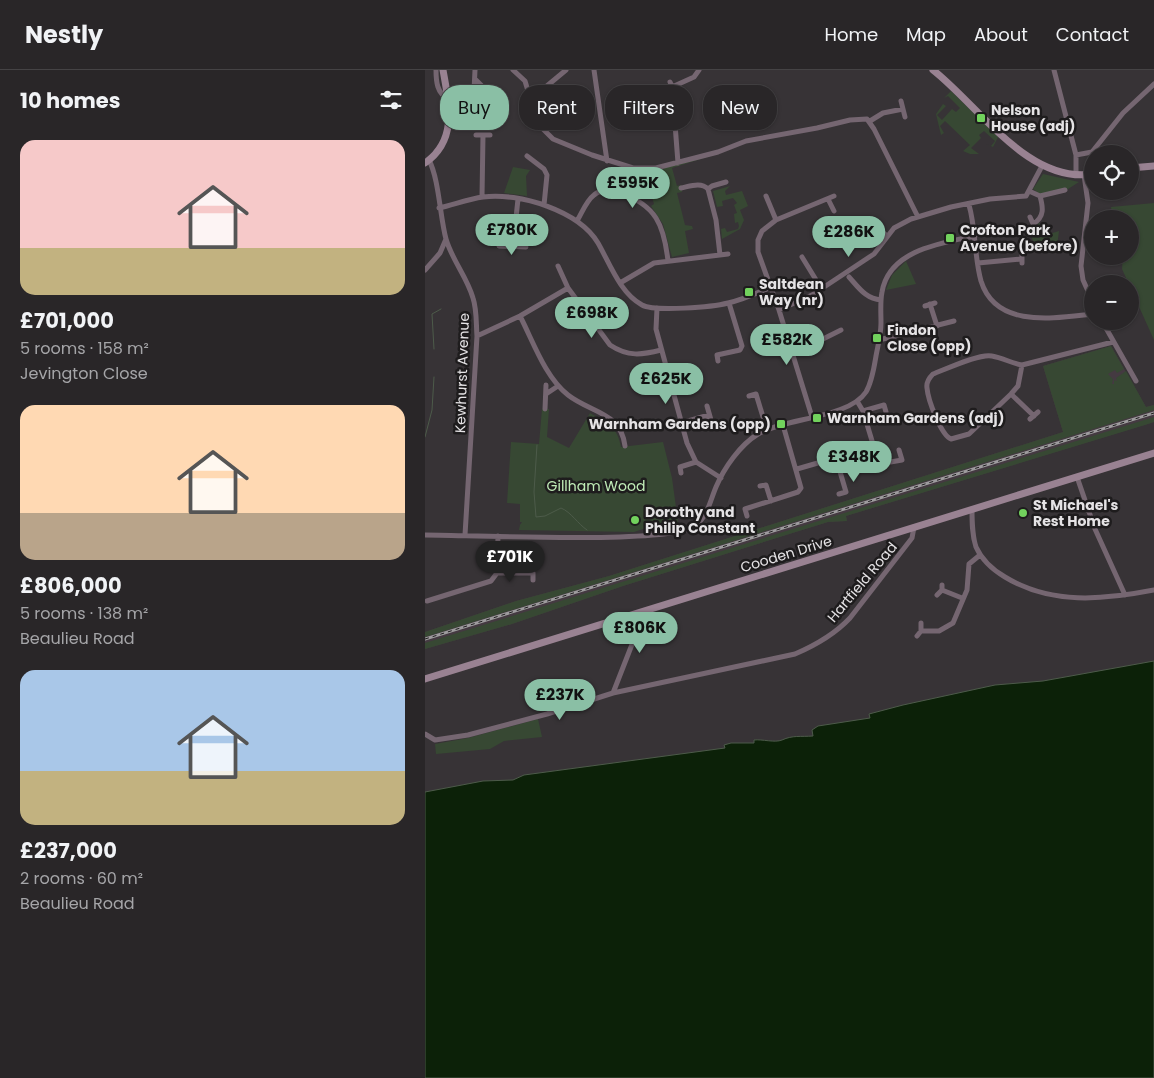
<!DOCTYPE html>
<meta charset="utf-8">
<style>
:root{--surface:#292628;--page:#353234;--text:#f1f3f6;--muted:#a5a5a8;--line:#454345;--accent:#8abfa5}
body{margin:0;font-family:Poppins,sans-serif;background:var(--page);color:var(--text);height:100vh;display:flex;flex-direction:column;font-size:19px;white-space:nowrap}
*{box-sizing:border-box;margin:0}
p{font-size:16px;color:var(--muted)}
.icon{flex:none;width:28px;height:28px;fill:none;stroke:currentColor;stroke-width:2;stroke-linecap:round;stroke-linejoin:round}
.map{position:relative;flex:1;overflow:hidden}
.drawer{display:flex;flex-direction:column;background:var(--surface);width:425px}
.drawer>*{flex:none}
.top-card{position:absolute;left:15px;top:15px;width:475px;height:45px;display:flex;gap:10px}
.controls{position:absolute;left:659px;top:75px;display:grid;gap:10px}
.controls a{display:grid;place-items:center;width:55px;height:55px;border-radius:50%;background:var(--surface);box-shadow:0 1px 4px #0004,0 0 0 1px var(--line);font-size:25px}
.price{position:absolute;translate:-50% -42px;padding:0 11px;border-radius:18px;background:var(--accent);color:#111;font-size:16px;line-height:32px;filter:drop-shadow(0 1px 2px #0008)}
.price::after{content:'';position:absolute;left:50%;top:30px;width:15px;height:11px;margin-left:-8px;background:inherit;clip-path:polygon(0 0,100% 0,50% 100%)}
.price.active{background:#222;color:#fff}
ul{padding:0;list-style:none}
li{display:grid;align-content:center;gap:10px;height:265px;padding:0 20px}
li span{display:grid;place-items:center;height:155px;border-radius:15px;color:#555}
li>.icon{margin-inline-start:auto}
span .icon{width:90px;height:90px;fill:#fffc;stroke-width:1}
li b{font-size:21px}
h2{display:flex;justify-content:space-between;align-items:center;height:60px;padding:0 20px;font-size:21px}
.chip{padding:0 18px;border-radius:20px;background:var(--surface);box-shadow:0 1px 4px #0004,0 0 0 1px var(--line);font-size:18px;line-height:45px}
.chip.active{background:var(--accent);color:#111}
header{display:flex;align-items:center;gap:30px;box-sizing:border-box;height:70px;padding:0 25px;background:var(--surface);border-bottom:1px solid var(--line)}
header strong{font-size:24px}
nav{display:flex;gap:28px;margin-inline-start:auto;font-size:18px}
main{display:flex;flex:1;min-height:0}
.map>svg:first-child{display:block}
.built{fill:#443a41}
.green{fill:#374833}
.water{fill:#0c2108;stroke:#4d5b4a}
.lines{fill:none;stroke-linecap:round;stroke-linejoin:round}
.stream{stroke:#4d5b4a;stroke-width:1}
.street{stroke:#756671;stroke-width:5}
.secondary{stroke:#998292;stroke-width:7}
.rail-casing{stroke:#9d9b9d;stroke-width:3}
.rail{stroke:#1e1c1d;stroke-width:1;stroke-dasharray:4;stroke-linecap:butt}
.poi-dot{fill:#72d25d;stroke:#1e1c1d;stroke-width:2}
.labels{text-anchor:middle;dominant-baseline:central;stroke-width:5;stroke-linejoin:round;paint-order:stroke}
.poi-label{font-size:14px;font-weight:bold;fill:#e5e3e5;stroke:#1e1c1d;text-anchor:start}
.street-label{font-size:14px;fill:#e5e3e5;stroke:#1e1c1d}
.park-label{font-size:14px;fill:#c0ecb7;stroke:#1e1c1d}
</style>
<header>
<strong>Nestly</strong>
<nav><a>Home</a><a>Map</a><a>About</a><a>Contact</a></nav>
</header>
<main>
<section class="drawer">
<h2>10 homes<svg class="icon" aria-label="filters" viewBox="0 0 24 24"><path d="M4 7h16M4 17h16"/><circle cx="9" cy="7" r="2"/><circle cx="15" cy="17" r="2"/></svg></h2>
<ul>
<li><span style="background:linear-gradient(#f6c9c9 70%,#c2b280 0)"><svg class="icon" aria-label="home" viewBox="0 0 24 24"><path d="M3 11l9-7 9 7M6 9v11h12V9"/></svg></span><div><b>£701,000</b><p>5 rooms · 158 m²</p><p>Jevington Close</p></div></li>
<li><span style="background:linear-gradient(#ffd9b3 70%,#b9a48a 0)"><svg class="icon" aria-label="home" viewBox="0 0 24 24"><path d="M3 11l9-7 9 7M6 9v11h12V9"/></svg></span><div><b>£806,000</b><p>5 rooms · 138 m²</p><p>Beaulieu Road</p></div></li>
<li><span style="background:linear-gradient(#a9c7e8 65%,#c2b280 0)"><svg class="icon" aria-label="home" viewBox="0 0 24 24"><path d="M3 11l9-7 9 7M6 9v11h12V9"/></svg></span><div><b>£237,000</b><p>2 rooms · 60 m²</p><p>Beaulieu Road</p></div></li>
</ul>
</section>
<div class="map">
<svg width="729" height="1008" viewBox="0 0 729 1008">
<rect width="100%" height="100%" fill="#373336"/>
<path class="built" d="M686,276L721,337L729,335V352L421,446L422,451L403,452L198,516L87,554L0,579V562L91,531L184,506L638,362L618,296Z"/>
<path class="green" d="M526,21L573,67L568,77L561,74L566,76L570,71L559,61L554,65L556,68L546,78L554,84H545L538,81L545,75L520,51L515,56L519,63L516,65L511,44L518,34L521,36L512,45L517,50L527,39L531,42L535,38L523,26L519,28Z
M292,84L247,98L252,116L256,115L257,122L252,123L260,155L267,156L268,159L260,161L264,183L247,187L238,154L226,136L229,134L220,103Z
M88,97L105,100L101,106L102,126L79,123Z
M618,104L654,112L643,119L615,124L608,119Z
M305,116L300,121L301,125L317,121L323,136L315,140L319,150L315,159L297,169L296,159L300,158L302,162L313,159L314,156L313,152L310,153L309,144L312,143L309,135L312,133L308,128L297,131L298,136L292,137L288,121Z
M729,133V270L697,199L698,186H705V149H688L686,137Z
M614,153L619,157L610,161L612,168L634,161L632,177L608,171L604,161Z
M481,191L491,214L461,220L467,205Z
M686,276L699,299L692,303L690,300L683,304L688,309L687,314H689V310L692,311L691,308L701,301L721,337L729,335V340L0,567V562L91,531L184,506L638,362L618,296Z
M117,339H124L122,367L144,378L165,343C181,352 193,357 196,377L238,372L247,408L254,459H218L209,462L94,460L95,455L97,452H95V434L82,433L86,372L114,374Z
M729,347V352L720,355L421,446L422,451L403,452L198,516L87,554L0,579V573Z
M113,649L117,667L79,671L65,679L11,684L10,674L43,668Z"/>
<path class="water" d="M729,591V1008H0V722L58,711L88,710L99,705L300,678L299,675L306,673H329V670C337,669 350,673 357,670C368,665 375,667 388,666L387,660L393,656L445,648L444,644L478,635L570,615L618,611Z"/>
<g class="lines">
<path class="stream" d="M9,279L7,244L16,239
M0,367L7,340L9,307
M112,375L109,422L111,447L120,446L136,438C146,442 153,454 162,460"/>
<path class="street" d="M11,0C11,11 12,24 23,28
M50,0L49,21L51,23L65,24L51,10
M88,0L100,11L113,54L128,69L167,85L208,98H231L293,82L321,71L392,58L425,50L442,49L449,59L493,147
M169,0L182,91
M629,0L651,85V105
M245,12L250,23
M247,17L269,7L274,0
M105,30L141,0
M476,31L480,47
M445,51L458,43L478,39
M51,65H65
M651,85L667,82L698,43L729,14
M102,86L119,99L122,105L119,135
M4,90C14,109 15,147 21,169C27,190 42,207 48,228C52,240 51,254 52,266L40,465
M253,93L250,54L254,38
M659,105L663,133L656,196L658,210L668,232
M256,118C266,116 276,112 283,119L287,116L301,112
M283,119L291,150L295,185
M604,121L615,126L640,120
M341,126L351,150
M57,127L58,65
M403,129L409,141
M544,135C551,159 549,186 556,211C571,259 630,248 668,244
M14,138C28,135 43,129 58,127C94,122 154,141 173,173C185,194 195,223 217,235C230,242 288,237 303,233C318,230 332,223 346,217
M605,147L609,156
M152,151C157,143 161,131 169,125C176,119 186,120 195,123C231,135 239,155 243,191
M608,154C620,147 618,137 615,126
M74,176L101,177
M88,176L93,129
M404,176L446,155L450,156L462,166
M597,184V193
M377,187L396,218
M553,193L597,189
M133,196L143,218L185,275C203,287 217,285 236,280
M0,200L15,183L21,169
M424,207C434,218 441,229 456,230
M195,213L229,193L303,184
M505,234L512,256
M500,236L510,233
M232,238L231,259L262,373L271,392L296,408
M354,240L387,225L449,184L469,158L486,149L526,137L565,129L601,126L617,96
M95,246C108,271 120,307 143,325C166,343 196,342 200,376
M677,251L711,311
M52,266L95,246L143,218
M454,270L529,251
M368,284L416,260
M293,291L292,285L315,280L317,276L304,233
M597,295L593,316L586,324L544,364L526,369C516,365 503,330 502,318C501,312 504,308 508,304C521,299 555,283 567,286C578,288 586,293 597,295L688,272
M121,324L133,316
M586,324L609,346
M324,326L331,324L342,360
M432,331L438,341L454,394L477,390L474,380
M282,336L286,350
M120,339L121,315
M438,341L459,335L461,342
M387,347L354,240L333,182V170L337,161L351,150L409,126
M605,349L613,342
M256,353L284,345
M411,388L421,422L414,424
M372,399L448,377
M256,403L255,397L271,392
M652,407L670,459L700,525
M335,416L341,415L346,431
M547,439C547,452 547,465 551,477C557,490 568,500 580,507C626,535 678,530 729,520
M322,446L320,439L373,422L376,418L358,355
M0,465C44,465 245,475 270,456C283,446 285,431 291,417C299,398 315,375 333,364C360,348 424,348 441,322C447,312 449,298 451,286C453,275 456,264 456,253C456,243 455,232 457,222C464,180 516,173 550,166
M72,503H108V510
M517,520L537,528
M512,525L517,520V515
M2,531L66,511L72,503L73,466
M496,561H514L528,553L542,520L544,494L555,485
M492,566L496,561V553
M188,623L215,554V542
M0,664L10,670L43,665L122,644L188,623L370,584C391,575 409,565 425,548L487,468L489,457"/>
<path class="secondary" d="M508,0C555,37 603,114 668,104
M0,93C33,70 24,34 18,0
M705,98L729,96
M0,609L729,383"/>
<g class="rail-casing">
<path id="rail" d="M0,569L729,343"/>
</g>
<use href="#rail" class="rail"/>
</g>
<g class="poi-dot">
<rect x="551" y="43" width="10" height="10" rx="2.5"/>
<rect x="520" y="163" width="10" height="10" rx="2.5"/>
<rect x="319" y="217" width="10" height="10" rx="2.5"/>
<rect x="447" y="263" width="10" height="10" rx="2.5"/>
<rect x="387" y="343" width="10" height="10" rx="2.5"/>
<rect x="351" y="349" width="10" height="10" rx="2.5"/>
<circle cx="598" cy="443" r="5"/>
<circle cx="210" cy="450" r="5"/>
</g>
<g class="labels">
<g class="poi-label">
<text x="566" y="40">Nelson<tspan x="566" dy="16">House (adj)</tspan></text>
<text x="535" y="160">Crofton Park<tspan x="535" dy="16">Avenue (before)</tspan></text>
<text x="334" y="214">Saltdean<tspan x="334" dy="16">Way (nr)</tspan></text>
<text x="462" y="260">Findon<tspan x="462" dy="16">Close (opp)</tspan></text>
<text x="402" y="348">Warnham Gardens (adj)</text>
<text x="346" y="354" text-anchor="end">Warnham Gardens (opp)</text>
<text x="608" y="435">St Michael's<tspan x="608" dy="16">Rest Home</tspan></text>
<text x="220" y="442">Dorothy and<tspan x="220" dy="16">Philip Constant</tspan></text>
</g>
<g class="street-label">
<text transform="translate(37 303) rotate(-88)">Kewhurst Avenue</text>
<text transform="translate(361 484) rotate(-17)">Cooden Drive</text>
<text transform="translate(437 512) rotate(-50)">Hartfield Road</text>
</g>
<g class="park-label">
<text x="171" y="416">Gillham Wood</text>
</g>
</g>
</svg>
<div class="controls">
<a><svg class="icon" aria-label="locate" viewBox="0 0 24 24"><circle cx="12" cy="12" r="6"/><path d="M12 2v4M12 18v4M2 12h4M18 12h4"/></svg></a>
<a>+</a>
<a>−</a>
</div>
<b class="price" style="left:208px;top:139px">£595K</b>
<b class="price" style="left:87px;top:186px">£780K</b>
<b class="price" style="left:424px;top:188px">£286K</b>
<b class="price" style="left:167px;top:269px">£698K</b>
<b class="price" style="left:362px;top:296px">£582K</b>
<b class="price" style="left:241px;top:335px">£625K</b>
<b class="price" style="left:429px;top:413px">£348K</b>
<b class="price active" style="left:85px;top:513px">£701K</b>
<b class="price" style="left:215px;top:584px">£806K</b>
<b class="price" style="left:135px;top:651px">£237K</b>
<div class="top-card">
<a class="chip active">Buy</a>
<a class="chip">Rent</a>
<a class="chip">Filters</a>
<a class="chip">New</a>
</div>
</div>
</main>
